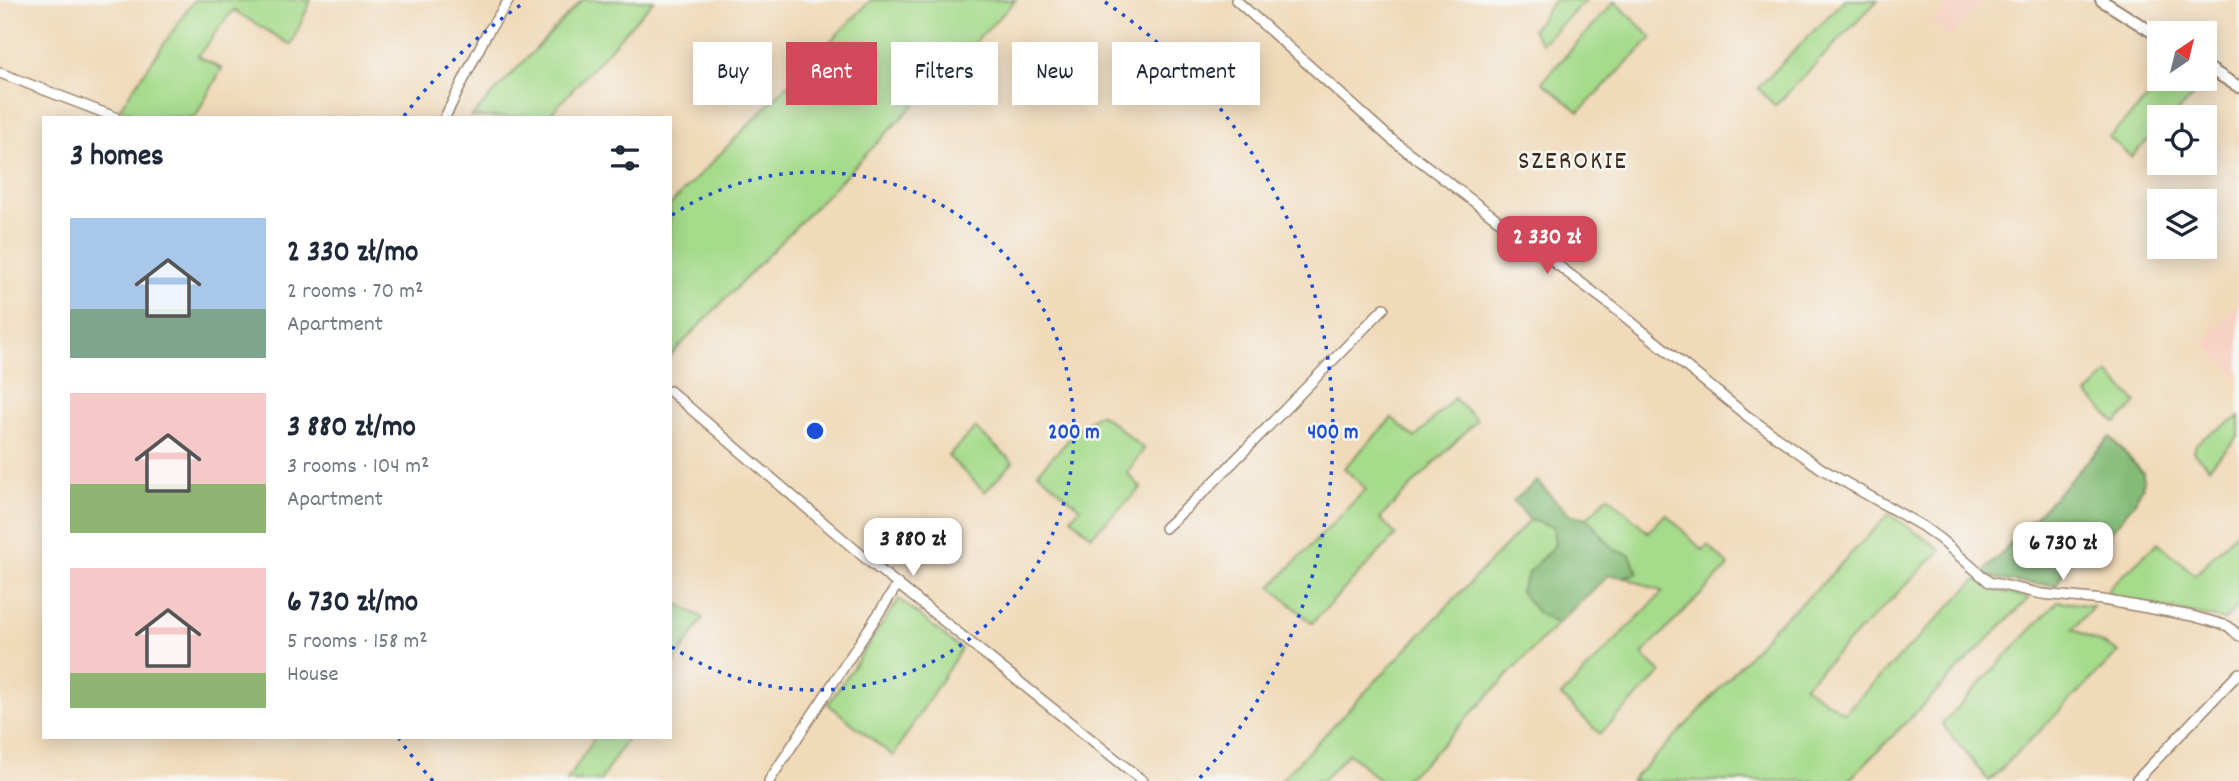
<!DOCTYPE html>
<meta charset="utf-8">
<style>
:root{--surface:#fff;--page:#f2f2f3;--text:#1f2937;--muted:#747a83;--accent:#d1495b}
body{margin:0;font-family:Dekko,sans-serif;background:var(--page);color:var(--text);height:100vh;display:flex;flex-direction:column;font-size:26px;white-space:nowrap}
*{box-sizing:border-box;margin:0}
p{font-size:23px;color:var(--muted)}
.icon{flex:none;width:38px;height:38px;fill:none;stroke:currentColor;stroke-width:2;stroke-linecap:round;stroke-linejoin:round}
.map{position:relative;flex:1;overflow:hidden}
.side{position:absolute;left:42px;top:116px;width:630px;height:623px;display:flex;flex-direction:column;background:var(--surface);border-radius:0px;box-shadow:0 4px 18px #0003}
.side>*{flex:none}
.banner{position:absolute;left:693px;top:42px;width:665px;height:63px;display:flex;gap:14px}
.needle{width:46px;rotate:35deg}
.controls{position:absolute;left:2147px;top:21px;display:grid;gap:14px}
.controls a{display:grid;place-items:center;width:70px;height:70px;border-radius:0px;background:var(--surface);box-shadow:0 4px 18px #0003;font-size:35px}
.price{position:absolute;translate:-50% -60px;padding:0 16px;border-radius:14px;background:#fff;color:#222;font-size:23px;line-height:46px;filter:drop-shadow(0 2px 4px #0008)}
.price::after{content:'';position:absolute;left:50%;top:42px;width:21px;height:16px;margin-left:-10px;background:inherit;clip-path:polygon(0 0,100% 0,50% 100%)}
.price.on{background:var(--accent);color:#fff}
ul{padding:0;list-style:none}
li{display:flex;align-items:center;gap:21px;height:175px;padding:0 28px}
li span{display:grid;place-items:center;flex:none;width:196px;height:140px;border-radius:0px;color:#555}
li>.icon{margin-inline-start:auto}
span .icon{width:84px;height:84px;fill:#fffc;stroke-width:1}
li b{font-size:30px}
h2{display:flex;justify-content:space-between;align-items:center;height:84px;padding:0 28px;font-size:30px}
.chip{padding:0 24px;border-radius:0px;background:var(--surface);box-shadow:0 4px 18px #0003;font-size:24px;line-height:63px}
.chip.on{background:var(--accent);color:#fff}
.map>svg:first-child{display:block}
.built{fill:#f6d2c3}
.green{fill:#a6db8b;stroke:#708254;stroke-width:2}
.forest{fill:#84bb77;stroke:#60724a;stroke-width:2}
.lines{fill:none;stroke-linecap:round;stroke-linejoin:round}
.minor-casing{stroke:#96826c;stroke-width:12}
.major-casing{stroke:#96826c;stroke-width:14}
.minor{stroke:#fff;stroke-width:9}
.major{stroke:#fff;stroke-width:10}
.ring{fill:none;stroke:#1d4ed8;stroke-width:3.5;stroke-dasharray:3.5 7}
.labels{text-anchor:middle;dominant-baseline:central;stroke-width:5;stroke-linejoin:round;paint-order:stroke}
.quarter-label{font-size:26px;letter-spacing:2px;fill:#3b2a1e;stroke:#f6f6f2}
.centre{fill:#1d4ed8;stroke:#f6f6f2;stroke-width:3.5}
.ring-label{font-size:21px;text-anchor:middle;font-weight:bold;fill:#1d4ed8;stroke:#f6f6f2;stroke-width:5;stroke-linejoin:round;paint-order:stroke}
</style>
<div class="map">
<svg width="2239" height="781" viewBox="0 0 2239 781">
<rect width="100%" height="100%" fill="#f6f6f2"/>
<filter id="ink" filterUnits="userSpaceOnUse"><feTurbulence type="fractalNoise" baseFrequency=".0143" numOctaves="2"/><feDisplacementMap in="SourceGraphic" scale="14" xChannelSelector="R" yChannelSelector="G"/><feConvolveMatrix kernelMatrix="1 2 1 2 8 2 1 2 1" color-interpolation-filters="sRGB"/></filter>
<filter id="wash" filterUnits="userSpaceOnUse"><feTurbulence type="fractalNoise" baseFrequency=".00686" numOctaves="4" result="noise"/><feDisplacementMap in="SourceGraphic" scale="28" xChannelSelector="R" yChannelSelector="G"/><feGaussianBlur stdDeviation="1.57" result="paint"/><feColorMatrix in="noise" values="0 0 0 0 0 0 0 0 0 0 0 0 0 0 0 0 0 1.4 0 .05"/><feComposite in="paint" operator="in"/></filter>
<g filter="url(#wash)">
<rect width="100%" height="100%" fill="#f1daba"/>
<path class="built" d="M1953,0H1985L1949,38L1933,21Z
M2239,304V379L2204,343L2214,333L2212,331Z"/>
<path class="green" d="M194,0H311L291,45L233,10L198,56L222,69L195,117H140L120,108Z
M582,0H654L548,117H471Z
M871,0H1016L670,356V205Z
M1555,0H1586L1542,43L1532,30Z
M1844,0H1878L1775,106L1758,88Z
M1615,1L1652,38L1579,112L1542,82Z
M2167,79H2193L2204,86L2172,117H2160L2159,129L2131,157L2109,137Z
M2108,373L2137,403L2116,423L2087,394Z
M1454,398L1477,420L1380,518L1396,535L1312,623L1271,587L1366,489L1344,468L1392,418L1415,438Z
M1099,414C1118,424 1127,436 1144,449L1127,473L1141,488L1091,536L1071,518L1080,508L1038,472L1083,425Z
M2239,417V436L2209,467L2193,452L2196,444L2206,436Z
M975,428L1013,462L985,492L948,456Z
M1608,496L1648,532L1666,514L1702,550L1708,545L1729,566L1642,654L1661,673L1600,734L1561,696L1663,592L1624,577L1637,573L1613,549L1587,518Z
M1889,514L1941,550L1804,686L1844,713L1976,580L1991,589L2029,598L1848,781H1631L1696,715L1775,626L1815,591Z
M1530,520L1553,527L1555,545L1529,572L1537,612L1557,624L1424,763L1401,781H1380L1349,753L1322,781H1280Z
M2239,529V604L2225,620L2110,597L2108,589L2158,542L2195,575Z
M899,599L961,649L893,756L828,704Z
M2058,601L2093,606L2073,629L2119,652L1989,781L1942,724Z
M676,603L703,618L670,670V607L673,609Z
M595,737H628L600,781H567Z"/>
<path class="forest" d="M2110,437L2143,473V486L2134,503L2095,552L2071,559L2056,585C2030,582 2007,585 1983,573Z
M1537,481L1568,514L1587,518L1613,549L1630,555L1638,573L1624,577L1609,575L1557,624L1537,612L1520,591L1529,572L1555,545L1553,527L1530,520L1513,501Z"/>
</g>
<g filter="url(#ink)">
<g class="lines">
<g class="minor-casing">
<path id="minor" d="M1236,0L1391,139L1613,307L1747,416L1822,469L1922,526L1940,539L1989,582L2042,594L2103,600L2192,616L2228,626L2239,636
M0,73L115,117
M445,117L486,35L509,0
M670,391L865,558L1143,781
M1165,528L1206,490L1384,308
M769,781L898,584
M2136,781L2239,673"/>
</g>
<g class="major-casing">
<path id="major" d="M2101,0L2160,37
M2205,66L2239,87"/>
</g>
<use href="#minor" class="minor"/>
<use href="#major" class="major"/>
</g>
</g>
<g class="ring">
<path d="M672 215A259 259 0 1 1 672 647"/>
<path d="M433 781A518 518 0 0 1 399 739M404 116A518 518 0 0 1 525 2M1105 2A518 518 0 0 1 1197 781"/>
</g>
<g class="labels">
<g class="quarter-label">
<text x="1573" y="162">SZEROKIE</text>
</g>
</g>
<circle cx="815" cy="431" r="10" class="centre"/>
<g class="ring-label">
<text x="1074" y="438">200 m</text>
<text x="1333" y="438">400 m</text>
</g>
</svg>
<div class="controls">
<a><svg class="needle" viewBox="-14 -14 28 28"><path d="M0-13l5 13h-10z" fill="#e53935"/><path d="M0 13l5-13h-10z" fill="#747a83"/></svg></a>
<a><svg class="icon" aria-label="locate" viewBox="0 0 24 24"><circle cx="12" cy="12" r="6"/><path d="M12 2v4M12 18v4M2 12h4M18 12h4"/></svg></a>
<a><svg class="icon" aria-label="layers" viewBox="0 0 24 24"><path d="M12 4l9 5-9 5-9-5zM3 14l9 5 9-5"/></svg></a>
</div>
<b class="price on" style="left:1547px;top:276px">2 330 zł</b>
<b class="price" style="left:913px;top:578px">3 880 zł</b>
<b class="price" style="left:2063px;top:582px">6 730 zł</b>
<div class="banner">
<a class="chip">Buy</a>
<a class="chip on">Rent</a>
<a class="chip">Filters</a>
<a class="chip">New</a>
<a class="chip">Apartment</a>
</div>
<section class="side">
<h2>3 homes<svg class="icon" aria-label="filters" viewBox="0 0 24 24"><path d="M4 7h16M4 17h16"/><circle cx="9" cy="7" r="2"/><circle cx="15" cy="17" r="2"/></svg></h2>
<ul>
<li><span style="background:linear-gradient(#a9c7e8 65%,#7fa58c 0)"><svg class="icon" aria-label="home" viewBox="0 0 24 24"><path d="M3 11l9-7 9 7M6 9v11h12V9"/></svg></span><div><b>2 330 zł/mo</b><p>2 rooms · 70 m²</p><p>Apartment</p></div></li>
<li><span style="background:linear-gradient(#f6c9c9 65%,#8fb573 0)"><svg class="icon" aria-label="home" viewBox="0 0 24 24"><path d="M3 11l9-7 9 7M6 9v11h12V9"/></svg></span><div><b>3 880 zł/mo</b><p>3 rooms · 104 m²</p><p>Apartment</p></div></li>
<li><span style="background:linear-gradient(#f6c9c9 75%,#8fb573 0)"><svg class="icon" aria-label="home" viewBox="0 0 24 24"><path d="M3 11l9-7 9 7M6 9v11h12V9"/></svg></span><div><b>6 730 zł/mo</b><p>5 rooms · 158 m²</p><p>House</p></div></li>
</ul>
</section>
</div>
